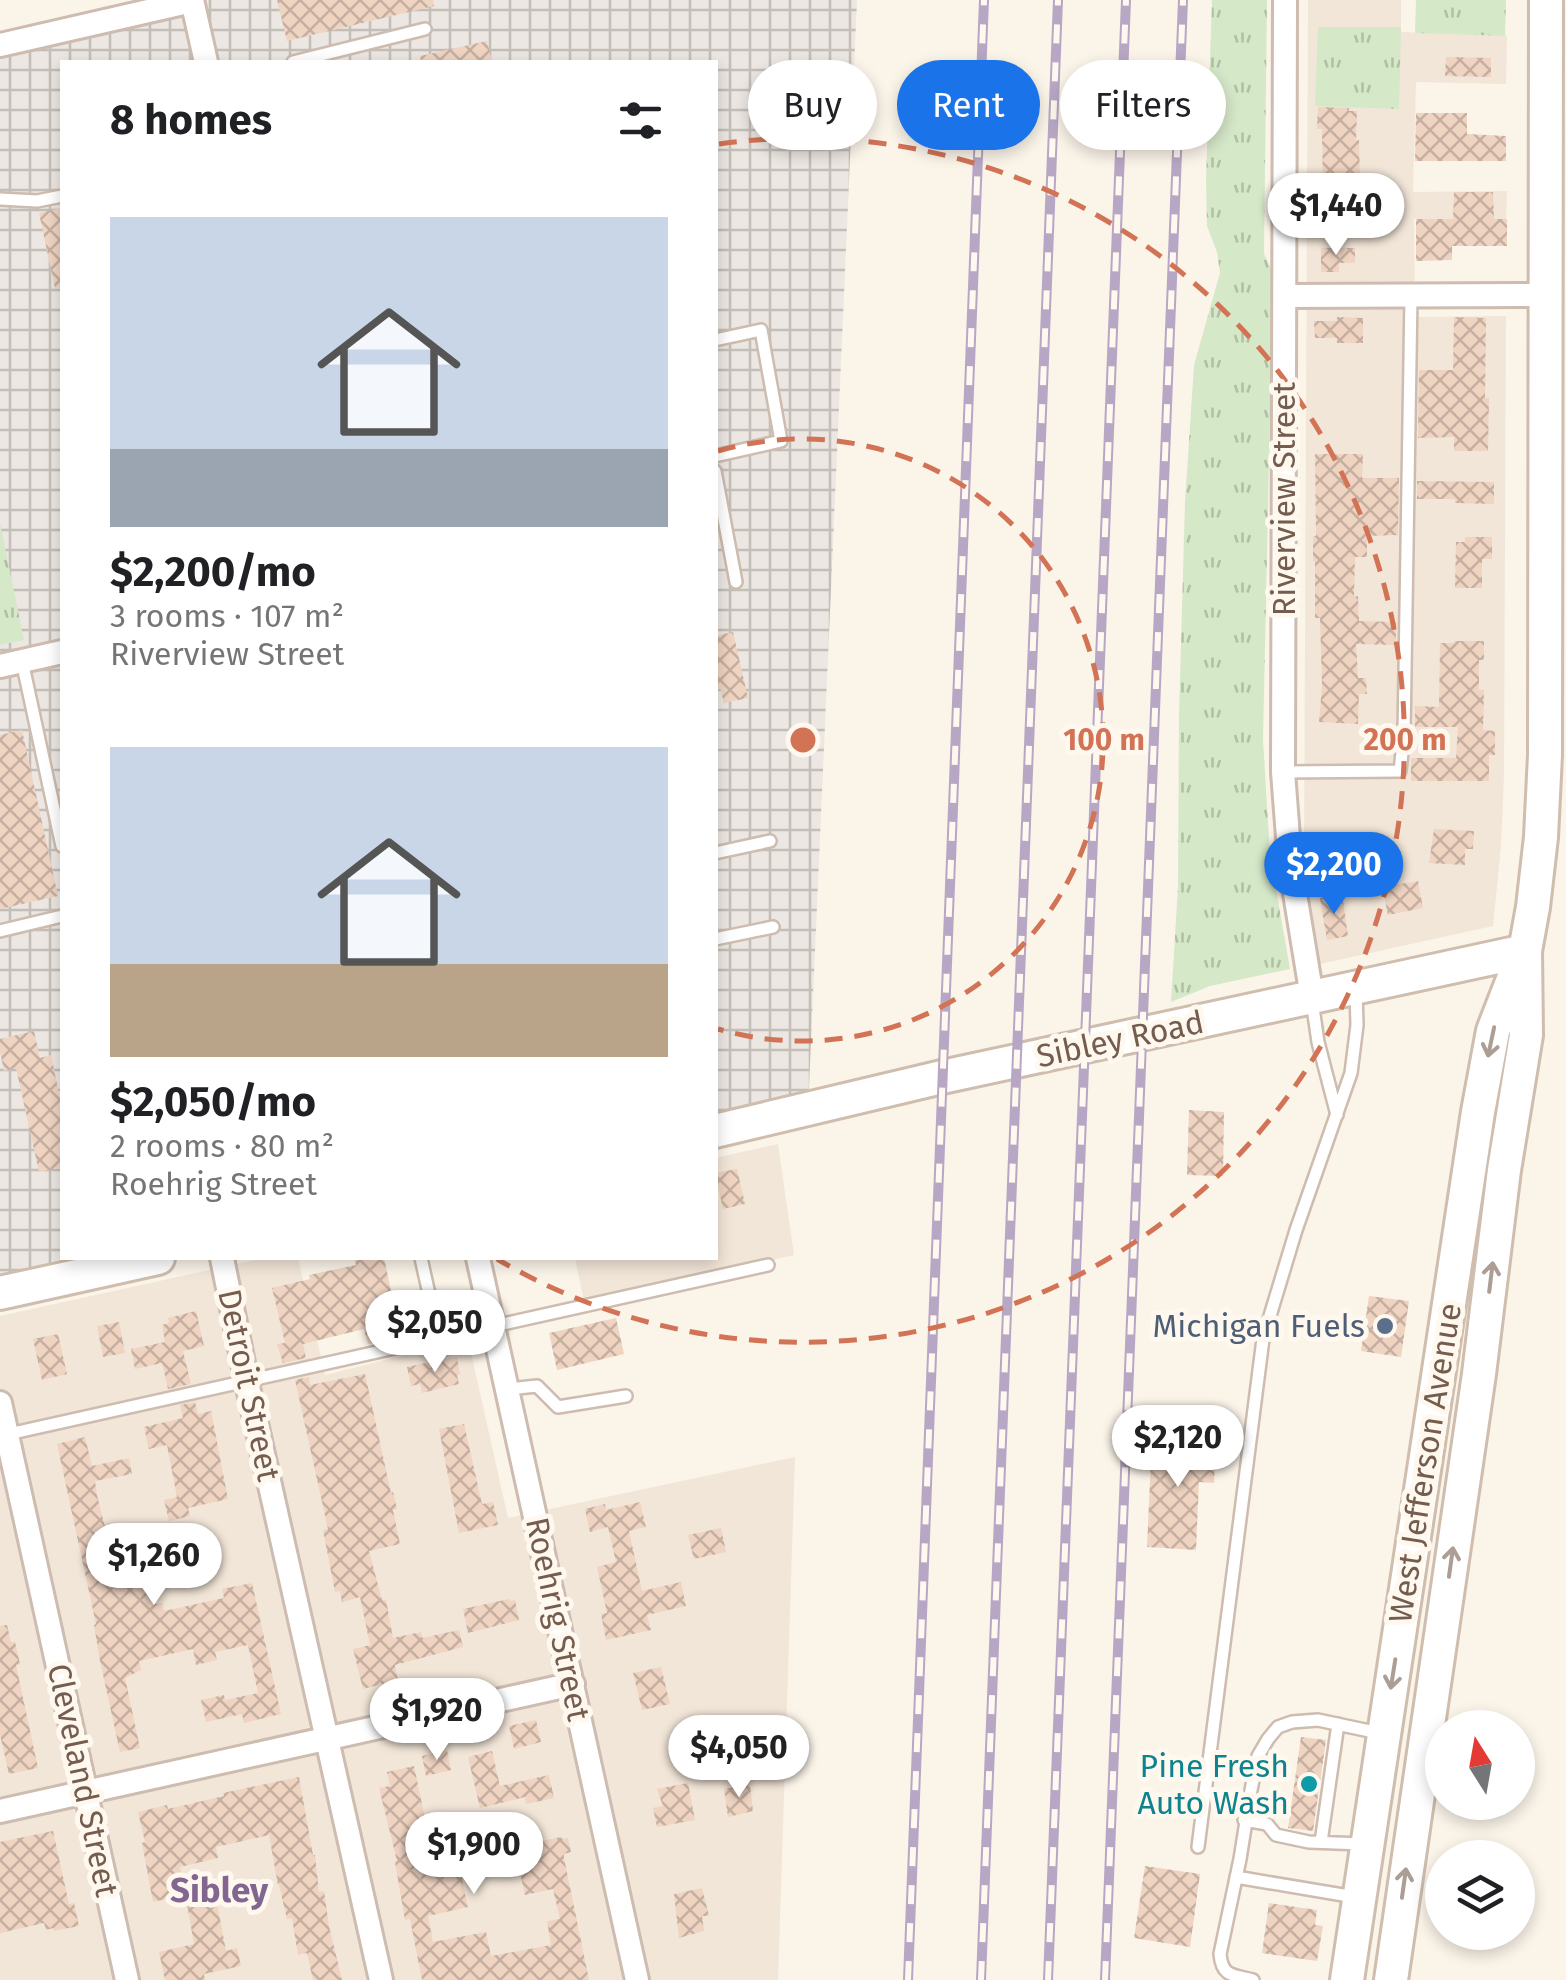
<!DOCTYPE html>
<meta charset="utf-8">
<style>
:root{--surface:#fff;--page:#f6f6f6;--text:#202124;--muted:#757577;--accent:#1a73e8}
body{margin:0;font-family:"Fira Sans",sans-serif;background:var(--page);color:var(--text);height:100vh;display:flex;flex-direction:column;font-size:38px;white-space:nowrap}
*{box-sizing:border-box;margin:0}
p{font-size:32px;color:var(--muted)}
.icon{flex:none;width:55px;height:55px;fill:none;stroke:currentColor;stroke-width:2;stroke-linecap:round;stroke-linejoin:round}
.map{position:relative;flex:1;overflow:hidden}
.sheet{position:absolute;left:60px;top:60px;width:658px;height:1200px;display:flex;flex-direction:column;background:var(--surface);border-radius:0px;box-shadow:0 5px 15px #0003}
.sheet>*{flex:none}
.guide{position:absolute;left:748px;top:60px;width:668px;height:90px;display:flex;gap:20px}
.needle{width:65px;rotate:349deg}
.tools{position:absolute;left:1425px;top:1710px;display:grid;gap:20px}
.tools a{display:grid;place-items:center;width:110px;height:110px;border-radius:50%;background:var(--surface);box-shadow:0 5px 15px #0003;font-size:50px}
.price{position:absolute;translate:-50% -85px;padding:0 22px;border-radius:35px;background:#fff;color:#222;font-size:32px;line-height:65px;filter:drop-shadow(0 2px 5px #0008)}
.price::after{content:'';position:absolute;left:50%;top:60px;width:30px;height:22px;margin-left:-15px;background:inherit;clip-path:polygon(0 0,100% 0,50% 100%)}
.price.current{background:var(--accent);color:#fff}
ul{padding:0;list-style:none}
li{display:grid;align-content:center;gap:20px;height:530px;padding:0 50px}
li span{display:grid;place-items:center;height:310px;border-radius:0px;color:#555}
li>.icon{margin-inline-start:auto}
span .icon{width:180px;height:180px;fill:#fffc;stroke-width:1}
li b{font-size:42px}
h2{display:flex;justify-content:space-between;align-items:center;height:120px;padding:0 50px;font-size:42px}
.pill{padding:0 35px;border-radius:45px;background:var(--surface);box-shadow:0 5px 15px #0003;font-size:35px;line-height:90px}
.pill.current{background:var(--accent);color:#fff}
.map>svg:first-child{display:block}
.residential{fill:#f2e6d8}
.industrial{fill:url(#industrial-grid)}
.grass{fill:url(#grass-tufts)}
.building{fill:url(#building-cross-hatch)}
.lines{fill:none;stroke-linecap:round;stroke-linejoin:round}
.service-casing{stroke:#cdbcaf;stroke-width:16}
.minor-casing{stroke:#cdbcaf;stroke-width:28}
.secondary-casing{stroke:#cfbdad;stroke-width:38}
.service{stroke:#fff;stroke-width:11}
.minor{stroke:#fff;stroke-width:22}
.secondary{stroke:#fff;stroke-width:32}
.rail-casing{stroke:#b7a7c5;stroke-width:10}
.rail{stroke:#fef8ef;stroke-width:6;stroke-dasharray:19;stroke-linecap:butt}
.oneway{stroke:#ac9d95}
.ring{fill:none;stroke:#d27356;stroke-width:5;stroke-dasharray:18 12}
.service-dot{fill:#5c6f8a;stroke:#fef8ef;stroke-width:4}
.culture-dot{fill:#0f9aa8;stroke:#fef8ef;stroke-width:4}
.labels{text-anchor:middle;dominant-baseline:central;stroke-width:10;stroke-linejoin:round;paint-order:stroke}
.street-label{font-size:32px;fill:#745c4e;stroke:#fef8ef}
.service-label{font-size:32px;fill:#4e5e75;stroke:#fef8ef;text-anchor:end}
.culture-label{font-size:32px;fill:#0d838f;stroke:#fef8ef;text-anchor:end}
.neighbourhood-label{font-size:35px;font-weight:bold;fill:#826690;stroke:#fef8ef}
.centre{fill:#d27356;stroke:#fef8ef;stroke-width:5}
.ring-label{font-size:30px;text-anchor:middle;font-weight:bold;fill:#d27356;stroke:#fef8ef;stroke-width:10;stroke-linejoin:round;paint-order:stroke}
</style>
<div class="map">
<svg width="1566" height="1980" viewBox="0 0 1566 1980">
<defs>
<pattern id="industrial-grid" width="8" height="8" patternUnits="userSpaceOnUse" patternTransform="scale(2.5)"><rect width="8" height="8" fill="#ece7e2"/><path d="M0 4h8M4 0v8" fill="none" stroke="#c4beb9"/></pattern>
<pattern id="grass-tufts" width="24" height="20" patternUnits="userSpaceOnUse" patternTransform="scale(2.5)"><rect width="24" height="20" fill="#d5e8c8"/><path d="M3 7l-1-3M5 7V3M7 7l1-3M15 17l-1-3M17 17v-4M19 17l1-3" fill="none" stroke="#b1bfa5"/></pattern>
<pattern id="building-cross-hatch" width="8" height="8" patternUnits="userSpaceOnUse" patternTransform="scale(2.5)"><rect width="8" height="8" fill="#efd4c2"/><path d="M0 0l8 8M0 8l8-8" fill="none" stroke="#c6afa0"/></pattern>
</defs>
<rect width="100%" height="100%" fill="#fbf4e9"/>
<path class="residential" d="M1308,0H1401V32L1507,36L1506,84L1416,82L1413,192L1507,191L1506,219H1414L1415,317L1506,316L1504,776L1501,846L1493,926L1320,964L1304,855Z
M778,1144L794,1255L584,1301L575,1258H715V1158Z
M264,1258H298L325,1375L468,1339L508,1518L795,1457L778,1980H0V1316Z"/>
<path class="industrial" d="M192,0H857L808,1110L715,1131V62H62V1258H158L0,1293V45Z"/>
<path class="grass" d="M1212,0H1267L1264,254L1273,273L1263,740L1270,855L1290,969L1210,986L1171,1002L1178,887L1179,716L1185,502L1194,365L1220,273L1217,252L1207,226L1206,180Z
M1416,0H1506L1505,36L1415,33Z
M1318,27H1401L1399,109L1315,106Z
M0,523L24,640L0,645Z"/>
<path class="building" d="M277,0H433L434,6L287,41Z
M487,41L492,62H421L420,56Z
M1446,57L1491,58V77L1445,76Z
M1318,107L1349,108V111H1357L1356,140H1359L1360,180H1364L1366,215L1316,214V196H1323L1322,129H1317Z
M1416,113H1467V134L1506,136V161H1415Z
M1454,192H1493L1494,219H1507V246H1452V260L1416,261V219H1453Z
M62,208V287L55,288L39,213Z
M1321,248H1355V263H1339V272H1321Z
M1337,317L1363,318V343H1337V338H1315L1314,321H1337Z
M1454,317L1486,318L1485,398H1489L1488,451H1454V437L1418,438L1419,370H1453Z
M1315,454H1363L1362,478H1399L1398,535L1367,536V557H1355L1354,597L1358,596L1359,621L1396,622V645L1356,644L1358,678H1366L1367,694H1359L1358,724L1319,722L1322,685L1320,618H1315V561H1313V536H1316Z
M1417,481L1494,482V504L1455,503V499H1417Z
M1465,537H1492V559H1482V588H1455L1456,542H1465Z
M733,632L748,698L724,703L720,688L715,689V636Z
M1454,641H1484V660H1479V690H1484L1483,730L1495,731V755H1489V781H1411V758H1456L1458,727H1415V706L1439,707L1440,643H1454Z
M22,730L58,896L0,909V735Z
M1434,829L1474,831L1473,849H1465V865L1429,863Z
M1418,881L1423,908L1388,915L1382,887Z
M1342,894L1348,936L1327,940L1320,898Z
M34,1031L40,1058L51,1055L62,1108V1167L39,1172L16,1068L4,1071L0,1051V1039Z
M1189,1110L1224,1112L1223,1176L1187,1175Z
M737,1169L745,1204L723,1209L715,1173Z
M354,1258H384L401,1337L368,1344L364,1329L303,1344L306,1358L283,1363L277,1344L285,1343L272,1288L310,1279L309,1275L356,1265Z
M1369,1296L1409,1301L1401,1357L1361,1351Z
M196,1311L204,1346L183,1351L191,1384L168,1389L162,1363L135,1369L131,1349L165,1342L162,1325L169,1323L168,1318Z
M616,1318L624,1354L557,1370L549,1333Z
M119,1322L125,1353L103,1357L97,1326Z
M58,1334L67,1374L42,1380L33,1339Z
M454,1357L457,1358L460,1374L457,1375L459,1384L422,1393L420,1384L411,1386L407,1367Z
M365,1374L391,1493L393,1492L397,1509L393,1510L400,1544L369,1551L382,1600H386L393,1638L421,1632L422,1638L459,1630L463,1647L395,1665L398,1680L363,1689L353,1649L370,1645L360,1597L342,1602L340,1591L335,1592L323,1530L328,1529L295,1380L309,1377L310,1385Z
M195,1402L198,1414L211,1411L228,1499L188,1508L190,1516L169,1521L164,1500L177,1497L167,1445L149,1449L144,1427L183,1418L180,1405Z
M464,1424L482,1504L493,1502L498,1525L459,1533L439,1429Z
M1152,1436L1216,1440L1214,1483L1199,1482L1196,1550L1147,1547Z
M85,1437L92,1466L129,1458L132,1474L95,1481L97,1495L108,1539L141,1531L145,1546L142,1547L156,1604L162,1603L164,1611L224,1598L222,1589L252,1583L281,1714L244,1723L242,1714L206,1722L201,1700L224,1695L225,1700L258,1693L248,1645L215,1652L217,1660L196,1665L193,1649L139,1661L141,1670L125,1678L140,1748L120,1752L100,1661L94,1625L96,1624L57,1444Z
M640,1502L646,1527L629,1531L642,1591L681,1582L686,1606L647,1615L651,1630L606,1640L601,1614L607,1613L597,1567L616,1562L608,1527L590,1532L585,1509L605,1504L606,1510Z
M721,1528L726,1552L694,1559L688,1535Z
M509,1599L510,1601L515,1600L519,1620L468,1633L463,1609Z
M7,1625L11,1642H15L20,1664L16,1665L38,1768L9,1774L0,1735V1626Z
M661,1667L670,1704L642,1710L633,1673Z
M536,1720L541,1742L514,1749L509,1726Z
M1301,1737L1326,1740L1313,1831L1288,1828Z
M447,1750L451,1770L426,1776L422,1756Z
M492,1751L500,1786L549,1775L554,1798L526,1804L525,1797L480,1808L468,1757Z
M414,1766L427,1828L458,1820L463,1840L454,1842L468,1907L428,1916L433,1942L486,1932L491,1956L551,1945L547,1921L560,1919L553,1889L525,1895L514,1846L561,1837L562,1839L568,1838L571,1852L564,1854V1858L589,1980H422L410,1919L405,1920L395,1862L397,1861L379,1788L390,1786L387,1772Z
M299,1777L313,1855H315L319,1892L324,1891L329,1926L342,1980H313L307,1953L298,1955L292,1918L287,1919L279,1885H278L269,1835L216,1847L218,1858L180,1867L187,1894L153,1902L142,1843L145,1842L138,1812L167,1805L168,1809L224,1796L223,1793Z
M688,1783L695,1820L657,1827L653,1808L663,1806L657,1789Z
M750,1784L753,1811L728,1817L724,1789Z
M53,1831L69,1904L74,1903L79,1926L54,1931L53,1928L46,1930L44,1923L0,1933V1842Z
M1145,1866L1200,1874L1190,1947L1134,1938Z
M702,1888L709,1916H702L704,1931L679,1938L674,1894Z
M216,1898L226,1951L237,1948L241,1966L204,1974L205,1980H165L159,1952L194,1944L187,1904Z
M1269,1903L1317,1910L1315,1925L1323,1926L1317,1961L1262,1953Z"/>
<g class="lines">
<g class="service-casing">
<path id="service" d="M293,62L425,29
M0,199L37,201L62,196
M715,340L761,330L781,441L715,456
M715,471L736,582
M22,661L62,846
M1283,772L1400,771L1404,734L1411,296
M715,853L770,841
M0,931L62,916
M715,939L773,927
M1312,1001L1318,1042L1337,1115
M421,1258L439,1339
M508,1389L537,1386L558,1407L626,1396
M4,1435L768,1265
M1244,1820L1267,1824L1276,1835L1309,1842L1363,1844
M1321,1842L1338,1724
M1198,1847L1263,1339L1296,1230L1351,1073L1357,1025L1356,992
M1236,1877L1355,1897
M1253,1980C1233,1975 1222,1977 1220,1954L1240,1859L1251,1790L1258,1756L1268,1739L1278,1727L1292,1722L1318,1720L1379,1733"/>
</g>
<g class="minor-casing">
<path id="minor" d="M192,0L206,62
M1285,0L1283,772L1290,863L1312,997
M0,45L192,1
M1285,296L1545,295
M0,666L62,652
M222,1258L247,1383L381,1980
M478,1258L637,1980
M0,1403L127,1980
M0,1811L573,1684"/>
</g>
<g class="secondary-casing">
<path id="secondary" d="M715,1131L942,1077L1525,951
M0,1293L158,1258
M1347,1980L1478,1112L1493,1031L1519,964
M1391,1980L1479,1374L1504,1170L1526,1035L1525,951L1533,907L1541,837L1545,755L1546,0"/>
</g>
<use href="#service" class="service"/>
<use href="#minor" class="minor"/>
<use href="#secondary" class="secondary"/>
<g class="rail-casing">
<path id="rail" d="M908,1980L984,0
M981,1980L1058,0
M1048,1980L1126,0
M1105,1980L1183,0"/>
</g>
<use href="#rail" class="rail"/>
</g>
<defs><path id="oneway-shaft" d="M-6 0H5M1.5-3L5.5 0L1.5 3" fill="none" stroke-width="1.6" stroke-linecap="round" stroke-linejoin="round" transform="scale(2.5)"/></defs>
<g class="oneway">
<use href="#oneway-shaft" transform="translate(1491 1042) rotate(102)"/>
<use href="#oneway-shaft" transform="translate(1491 1277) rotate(-83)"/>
<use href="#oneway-shaft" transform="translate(1451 1562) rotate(-82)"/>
<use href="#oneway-shaft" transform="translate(1393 1674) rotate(99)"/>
<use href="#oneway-shaft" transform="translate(1404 1883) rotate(-82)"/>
</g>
<g class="ring">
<path d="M718 451A301 301 0 1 1 718 1029"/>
<path d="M719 144A602 602 0 1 1 497 1259"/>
</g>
<circle class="service-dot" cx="1385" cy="1326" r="10"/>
<circle class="culture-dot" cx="1309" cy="1784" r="10"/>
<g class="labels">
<g class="street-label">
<text transform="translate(1284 499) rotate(-90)">Riverview Street</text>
<text transform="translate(1120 1039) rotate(-12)">Sibley Road</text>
<text transform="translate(249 1385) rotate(78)">Detroit Street</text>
<text transform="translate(1425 1463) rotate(-81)">West Jefferson Avenue</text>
<text transform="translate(558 1619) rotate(78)">Roehrig Street</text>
<text transform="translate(83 1780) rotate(78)">Cleveland Street</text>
</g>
<g class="service-label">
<text x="1365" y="1326">Michigan Fuels</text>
</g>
<g class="culture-label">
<text x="1289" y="1766">Pine Fresh<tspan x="1289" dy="37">Auto Wash</tspan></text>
</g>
<g class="neighbourhood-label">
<text x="219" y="1890">Sibley</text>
</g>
</g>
<circle cx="803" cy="740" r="15" class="centre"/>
<g class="ring-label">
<text x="1104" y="750">100 m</text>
<text x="1405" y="750">200 m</text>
</g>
</svg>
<div class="tools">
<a><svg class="needle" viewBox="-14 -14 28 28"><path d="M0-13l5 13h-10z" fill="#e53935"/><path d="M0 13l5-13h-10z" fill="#757577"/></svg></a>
<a><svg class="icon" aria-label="layers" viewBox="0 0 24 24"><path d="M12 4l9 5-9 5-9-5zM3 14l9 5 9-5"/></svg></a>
</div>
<b class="price" style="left:1336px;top:258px">$1,440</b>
<b class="price current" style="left:1334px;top:917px">$2,200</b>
<b class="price" style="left:435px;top:1375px">$2,050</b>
<b class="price" style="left:1178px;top:1490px">$2,120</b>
<b class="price" style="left:154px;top:1608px">$1,260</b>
<b class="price" style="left:437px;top:1763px">$1,920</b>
<b class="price" style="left:739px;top:1800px">$4,050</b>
<b class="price" style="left:474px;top:1897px">$1,900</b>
<div class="guide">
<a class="pill">Buy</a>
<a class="pill current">Rent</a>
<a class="pill">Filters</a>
</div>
<section class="sheet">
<h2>8 homes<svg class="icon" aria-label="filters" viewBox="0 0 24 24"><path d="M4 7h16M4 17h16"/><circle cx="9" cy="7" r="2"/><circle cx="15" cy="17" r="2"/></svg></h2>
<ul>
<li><span style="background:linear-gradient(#c9d6e8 75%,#9aa5b1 0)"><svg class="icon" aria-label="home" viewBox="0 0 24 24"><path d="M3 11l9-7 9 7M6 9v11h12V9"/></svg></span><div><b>$2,200/mo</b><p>3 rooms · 107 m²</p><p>Riverview Street</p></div></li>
<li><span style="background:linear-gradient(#c9d6e8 70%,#b9a48a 0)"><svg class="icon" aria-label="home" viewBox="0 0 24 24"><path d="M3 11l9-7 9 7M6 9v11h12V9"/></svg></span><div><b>$2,050/mo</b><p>2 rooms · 80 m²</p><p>Roehrig Street</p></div></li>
</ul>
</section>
</div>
